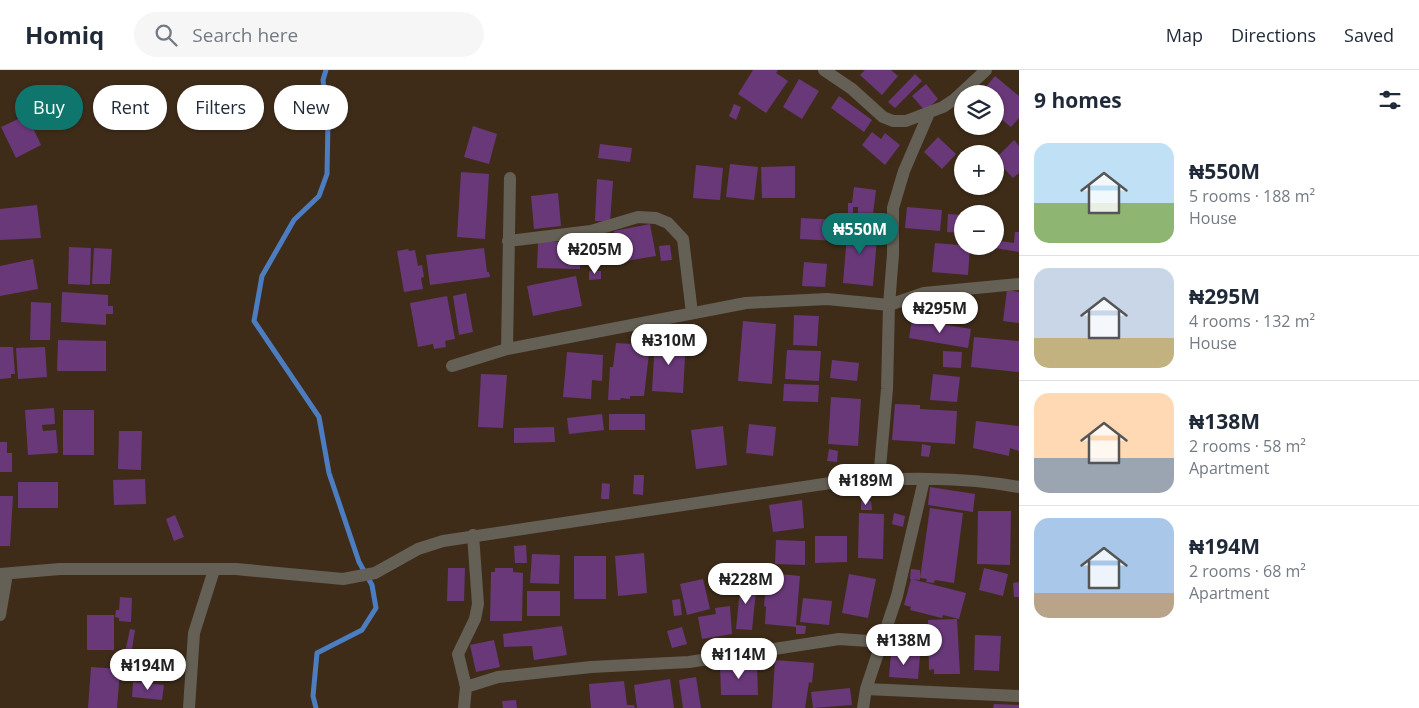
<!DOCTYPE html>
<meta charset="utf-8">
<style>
:root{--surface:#fff;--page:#f6f6f7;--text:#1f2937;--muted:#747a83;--line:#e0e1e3;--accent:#0f766e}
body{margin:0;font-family:"Open Sans",sans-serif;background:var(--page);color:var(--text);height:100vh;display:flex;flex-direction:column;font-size:19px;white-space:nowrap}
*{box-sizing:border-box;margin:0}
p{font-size:16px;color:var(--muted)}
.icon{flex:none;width:28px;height:28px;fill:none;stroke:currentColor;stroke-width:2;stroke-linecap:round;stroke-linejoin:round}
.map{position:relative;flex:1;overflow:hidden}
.details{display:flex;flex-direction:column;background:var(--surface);width:400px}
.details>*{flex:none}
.top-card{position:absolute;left:15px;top:15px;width:475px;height:45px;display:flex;gap:10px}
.buttons{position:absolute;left:954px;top:15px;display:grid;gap:10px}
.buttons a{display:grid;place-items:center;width:50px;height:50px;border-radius:50%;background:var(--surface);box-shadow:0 1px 4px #0004;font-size:25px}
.price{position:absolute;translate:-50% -42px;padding:0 11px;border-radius:18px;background:#fff;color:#222;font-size:16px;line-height:32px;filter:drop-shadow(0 1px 2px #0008)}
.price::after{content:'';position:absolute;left:50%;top:30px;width:15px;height:11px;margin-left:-8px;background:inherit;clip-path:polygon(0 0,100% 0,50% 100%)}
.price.current{background:var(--accent);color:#fff}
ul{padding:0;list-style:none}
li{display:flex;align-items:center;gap:15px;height:125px;padding:0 15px}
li+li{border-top:1px solid var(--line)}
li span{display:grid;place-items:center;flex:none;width:140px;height:100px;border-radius:15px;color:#555}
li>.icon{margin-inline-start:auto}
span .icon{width:60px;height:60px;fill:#fffc;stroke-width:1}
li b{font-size:21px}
h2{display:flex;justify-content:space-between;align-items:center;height:60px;padding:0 15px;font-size:21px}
.chip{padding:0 18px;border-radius:22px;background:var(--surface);box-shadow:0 1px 4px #0004;font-size:18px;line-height:45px}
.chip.current{background:var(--accent);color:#fff}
header{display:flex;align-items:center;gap:30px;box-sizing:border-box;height:70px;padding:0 25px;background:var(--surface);border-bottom:1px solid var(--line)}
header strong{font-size:24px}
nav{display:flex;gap:28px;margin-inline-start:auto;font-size:18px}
.search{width:350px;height:45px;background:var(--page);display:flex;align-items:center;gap:12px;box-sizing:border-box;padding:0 18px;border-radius:28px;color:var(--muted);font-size:19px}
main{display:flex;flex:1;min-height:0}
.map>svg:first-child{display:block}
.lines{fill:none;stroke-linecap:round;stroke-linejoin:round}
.stream{stroke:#4d7dc1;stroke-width:5}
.building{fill:#693879}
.minor{stroke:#656055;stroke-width:12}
</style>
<header>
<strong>Homiq</strong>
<div class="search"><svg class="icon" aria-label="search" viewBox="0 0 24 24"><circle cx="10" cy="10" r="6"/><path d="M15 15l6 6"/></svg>Search here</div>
<nav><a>Map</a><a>Directions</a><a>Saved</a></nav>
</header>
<main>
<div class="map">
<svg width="1019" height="638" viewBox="0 0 1019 638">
<rect width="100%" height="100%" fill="#3e2c19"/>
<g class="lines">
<path class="stream" d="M316,638L313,626L317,583L362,560L376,538L372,515L359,492L329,403L319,347L254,251L262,206L294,150L319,126L327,104L328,51L323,10L326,0"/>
</g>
<path class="building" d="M753,0H778L776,3L788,11L766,43L738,24Z
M865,0H891L898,6L882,25L860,5Z
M915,4L922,11L895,38L888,32Z
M995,6L1019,26V48L1011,57L995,44V24H980Z
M799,9L819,21L802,49L783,37Z
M926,14L938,29L925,41L912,26Z
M839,26L872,50L864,62L831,38Z
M734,34L741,37L736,50L729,46Z
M27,45L41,75L16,88L1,57Z
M473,56L497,64L489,94L464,87Z
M872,62L881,69L885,63L900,75L885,95L862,75Z
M938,67L956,84L942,99L924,82Z
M1014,70L1019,76V103L1013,108L995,89Z
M600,74L632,78L630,92L598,88Z
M730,94L758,97L754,130L726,127Z
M696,95L723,98L720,130L693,128Z
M795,96V128H762L761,97Z
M461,102L489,104L485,169L457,167Z
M597,109L613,111L610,152L595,151Z
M854,117L876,120L873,144L858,143V137H853V144L848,143V133H852Z
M558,123L561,156L534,159L531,126Z
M37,135L41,168L0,170V139Z
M907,137L942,140L940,161L905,158Z
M948,144L962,145V163L947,162Z
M801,148L838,150L837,171L800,169Z
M848,153L878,156L873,216L843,213Z
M650,154L656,186L620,192L614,161Z
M995,158L1001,159L1000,171L1014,173L1015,162H1019V182L988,177L995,176Z
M538,172H580V199L537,198Z
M935,173L970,176L968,205L932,202Z
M670,175L672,190L661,191L659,176Z
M69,177L91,178L90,215L68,214Z
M94,178L112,179L110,214H92Z
M484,178L487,202H489L490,207L430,215L426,185Z
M408,179L409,181L415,180L418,196L422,195L424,207L421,208L423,219L404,222L397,181Z
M33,189L38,219L0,226V196Z
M804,192L827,194L825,217L802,216Z
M589,201H601V209L589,210Z
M576,206L582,236L533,246L527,216Z
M1007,220L1019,222V253L1003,251Z
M62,222L108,225V236H113V244H106V255L61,252Z
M466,223L473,262L459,265L453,226Z
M447,226L455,269L445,271L446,277L434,279L433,274L418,277L410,233Z
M31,232L51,233L50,270H30Z
M794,245L819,246L817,276L793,275Z
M912,249L971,259L968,278L909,268Z
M743,251L776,254L772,314L738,311Z
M974,267L1019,271V302L971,297Z
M655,269L686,270L683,323L652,321Z
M58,270L106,271V301H57Z
M616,273L650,275L644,326H630V329L621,328L620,330H608L610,297H613Z
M0,277H13L15,304H11V308L0,309Z
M45,277L47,307L18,309L16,278Z
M787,280L821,281L819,311L785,309Z
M943,281L962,282L961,298L943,297Z
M567,282L603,285L602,311L592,310L591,329L563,327Z
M832,290L859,293L857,311L830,308Z
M481,304L507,305L503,358L478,357Z
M933,304L960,307L957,332L930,330Z
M784,314L819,315L818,332L783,331Z
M831,327L861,329L858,376L828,374Z
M895,334L920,335V339L957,341L955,374L892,370Z
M54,338L55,354L42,355L43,361L56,360L58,383L28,385L25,340Z
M63,340H94V385H63Z
M602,344L604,360L569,364L567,348Z
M609,344H645V360H609Z
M976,351L1019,356V381L1010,378L1009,386L973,378Z
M749,354L776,357L773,386L746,383Z
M723,356L727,395L696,399L691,360Z
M554,357L555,372L514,373V358Z
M119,361H142L141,400L118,399Z
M0,372H7V383H12V402H0Z
M922,374L931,376L929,387L921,386Z
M829,379L838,381L837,392L827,391Z
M634,405H644L643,425L633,424Z
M145,409L146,434L114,435L113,410Z
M18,412H58V438H18Z
M602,413L610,414L609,429H601Z
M930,417L975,424L973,442L928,435Z
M0,426H13L10,476H0Z
M802,430L804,458L773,462L769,435Z
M861,431H871L872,440H861Z
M930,438L963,443L954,513L935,510L934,513L926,512L927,509L920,508Z
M978,441H1011L1010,495L977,494Z
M859,443L884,444L883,489L858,488Z
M894,443L905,446L903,457L892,454Z
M175,445L184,467L174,471L166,449Z
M815,466H847V492L815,493Z
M776,470L805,471V495L775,494Z
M526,475L527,493H515L514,476Z
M644,483L647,523L618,526L615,486Z
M532,484L560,485L559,514L530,513Z
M574,486H606V529H574Z
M448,498H465L464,531H447Z
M495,498H513V502L523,503L522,551H490L491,502H495Z
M984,498L1008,504L1003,526L979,520Z
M911,499L920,500V510L910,509Z
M769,503L800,506L796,555L806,556L805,564H796V557L765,554L766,537L764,536L765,525H768Z
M849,504L876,509L868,548L842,543Z
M703,509L710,539L687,545L680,514Z
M741,509L757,511L752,560L736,559Z
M911,509L966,523L959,549L943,545L942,548L910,540L911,537L904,535Z
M1019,512V527H1014L1013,513Z
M527,521H560V546H527Z
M120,527L132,528L131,552L119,551V548L115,547L116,540H119Z
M803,528L832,531L829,555L800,552Z
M680,529L682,545L674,546L672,530Z
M730,536L732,564L702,569L698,547L716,544L715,538Z
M87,545H114V580H87Z
M957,549L960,604H934V599L929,600L928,550Z
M562,556L567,585L534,590L532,576L504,577L503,564Z
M682,557L687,574L672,578L667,561Z
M130,559L135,560L132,579H141L140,585L125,583Z
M975,565L1001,566L999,601L974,600Z
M494,570L500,597L476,602L470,575Z
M891,583L920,586L918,609L889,607Z
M775,590L814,593L812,613L809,612L805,638H772Z
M757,594L758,625H721L720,595Z
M91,597L120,599L117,638H88Z
M696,607L701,638H683L679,610Z
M670,609L674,638H637L634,615Z
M624,611L627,635H634L635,638H591L589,614Z
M133,612L164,615L162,630L132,627Z
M850,618L852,635L813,638L811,622Z
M516,630L517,638H503L502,631Z
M994,634L1019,635V638H993Z"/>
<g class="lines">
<path class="minor" d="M824,0L852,19L883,47L893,51H906L943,37L955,29L986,0
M508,171L591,161L638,147L656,148L668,153L683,169L692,243
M507,279L510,108
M452,296L507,279L746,233L827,229L889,235L924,223L1019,214
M879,409L887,319L889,235L893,184V138L904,101L929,43
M0,504L60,499H236L343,509L375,503L418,479L443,471L837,412C897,408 960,406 1019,417
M0,545L7,504
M466,617L498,607L591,597L689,592L839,569L883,572
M866,619L1019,626
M189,638L194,563L214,500
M464,638L466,617L458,584L475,549L478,534L473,465
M863,638L866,619L897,526L924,410"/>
</g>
</svg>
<div class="buttons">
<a><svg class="icon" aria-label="layers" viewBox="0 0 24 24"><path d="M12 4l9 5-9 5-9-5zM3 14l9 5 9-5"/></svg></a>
<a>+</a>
<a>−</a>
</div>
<b class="price current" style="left:860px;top:185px">₦550M</b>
<b class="price" style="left:595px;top:205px">₦205M</b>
<b class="price" style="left:940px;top:264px">₦295M</b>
<b class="price" style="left:669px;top:296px">₦310M</b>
<b class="price" style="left:866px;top:436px">₦189M</b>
<b class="price" style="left:746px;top:535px">₦228M</b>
<b class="price" style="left:904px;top:596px">₦138M</b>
<b class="price" style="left:739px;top:610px">₦114M</b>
<b class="price" style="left:148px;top:621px">₦194M</b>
<div class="top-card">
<a class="chip current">Buy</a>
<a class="chip">Rent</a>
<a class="chip">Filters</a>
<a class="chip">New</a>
</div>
</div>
<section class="details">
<h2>9 homes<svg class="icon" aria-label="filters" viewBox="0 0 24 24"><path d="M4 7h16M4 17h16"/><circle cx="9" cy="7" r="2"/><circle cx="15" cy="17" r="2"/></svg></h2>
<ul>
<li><span style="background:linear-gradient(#bfe0f5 60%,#8fb573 0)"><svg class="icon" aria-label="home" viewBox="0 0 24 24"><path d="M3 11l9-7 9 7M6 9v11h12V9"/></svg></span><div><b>₦550M</b><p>5 rooms · 188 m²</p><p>House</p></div></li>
<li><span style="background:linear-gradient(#c9d6e8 70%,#c2b280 0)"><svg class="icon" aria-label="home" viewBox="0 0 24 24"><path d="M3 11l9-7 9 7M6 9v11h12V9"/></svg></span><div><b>₦295M</b><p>4 rooms · 132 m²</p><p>House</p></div></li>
<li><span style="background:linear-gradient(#ffd9b3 65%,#9aa5b1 0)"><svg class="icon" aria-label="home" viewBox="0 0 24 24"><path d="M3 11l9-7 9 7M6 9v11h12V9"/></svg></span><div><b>₦138M</b><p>2 rooms · 58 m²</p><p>Apartment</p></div></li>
<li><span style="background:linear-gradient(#a9c7e8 75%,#b9a48a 0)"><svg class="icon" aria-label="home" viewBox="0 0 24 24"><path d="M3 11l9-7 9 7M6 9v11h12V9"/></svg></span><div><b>₦194M</b><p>2 rooms · 68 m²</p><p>Apartment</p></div></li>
</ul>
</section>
</main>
